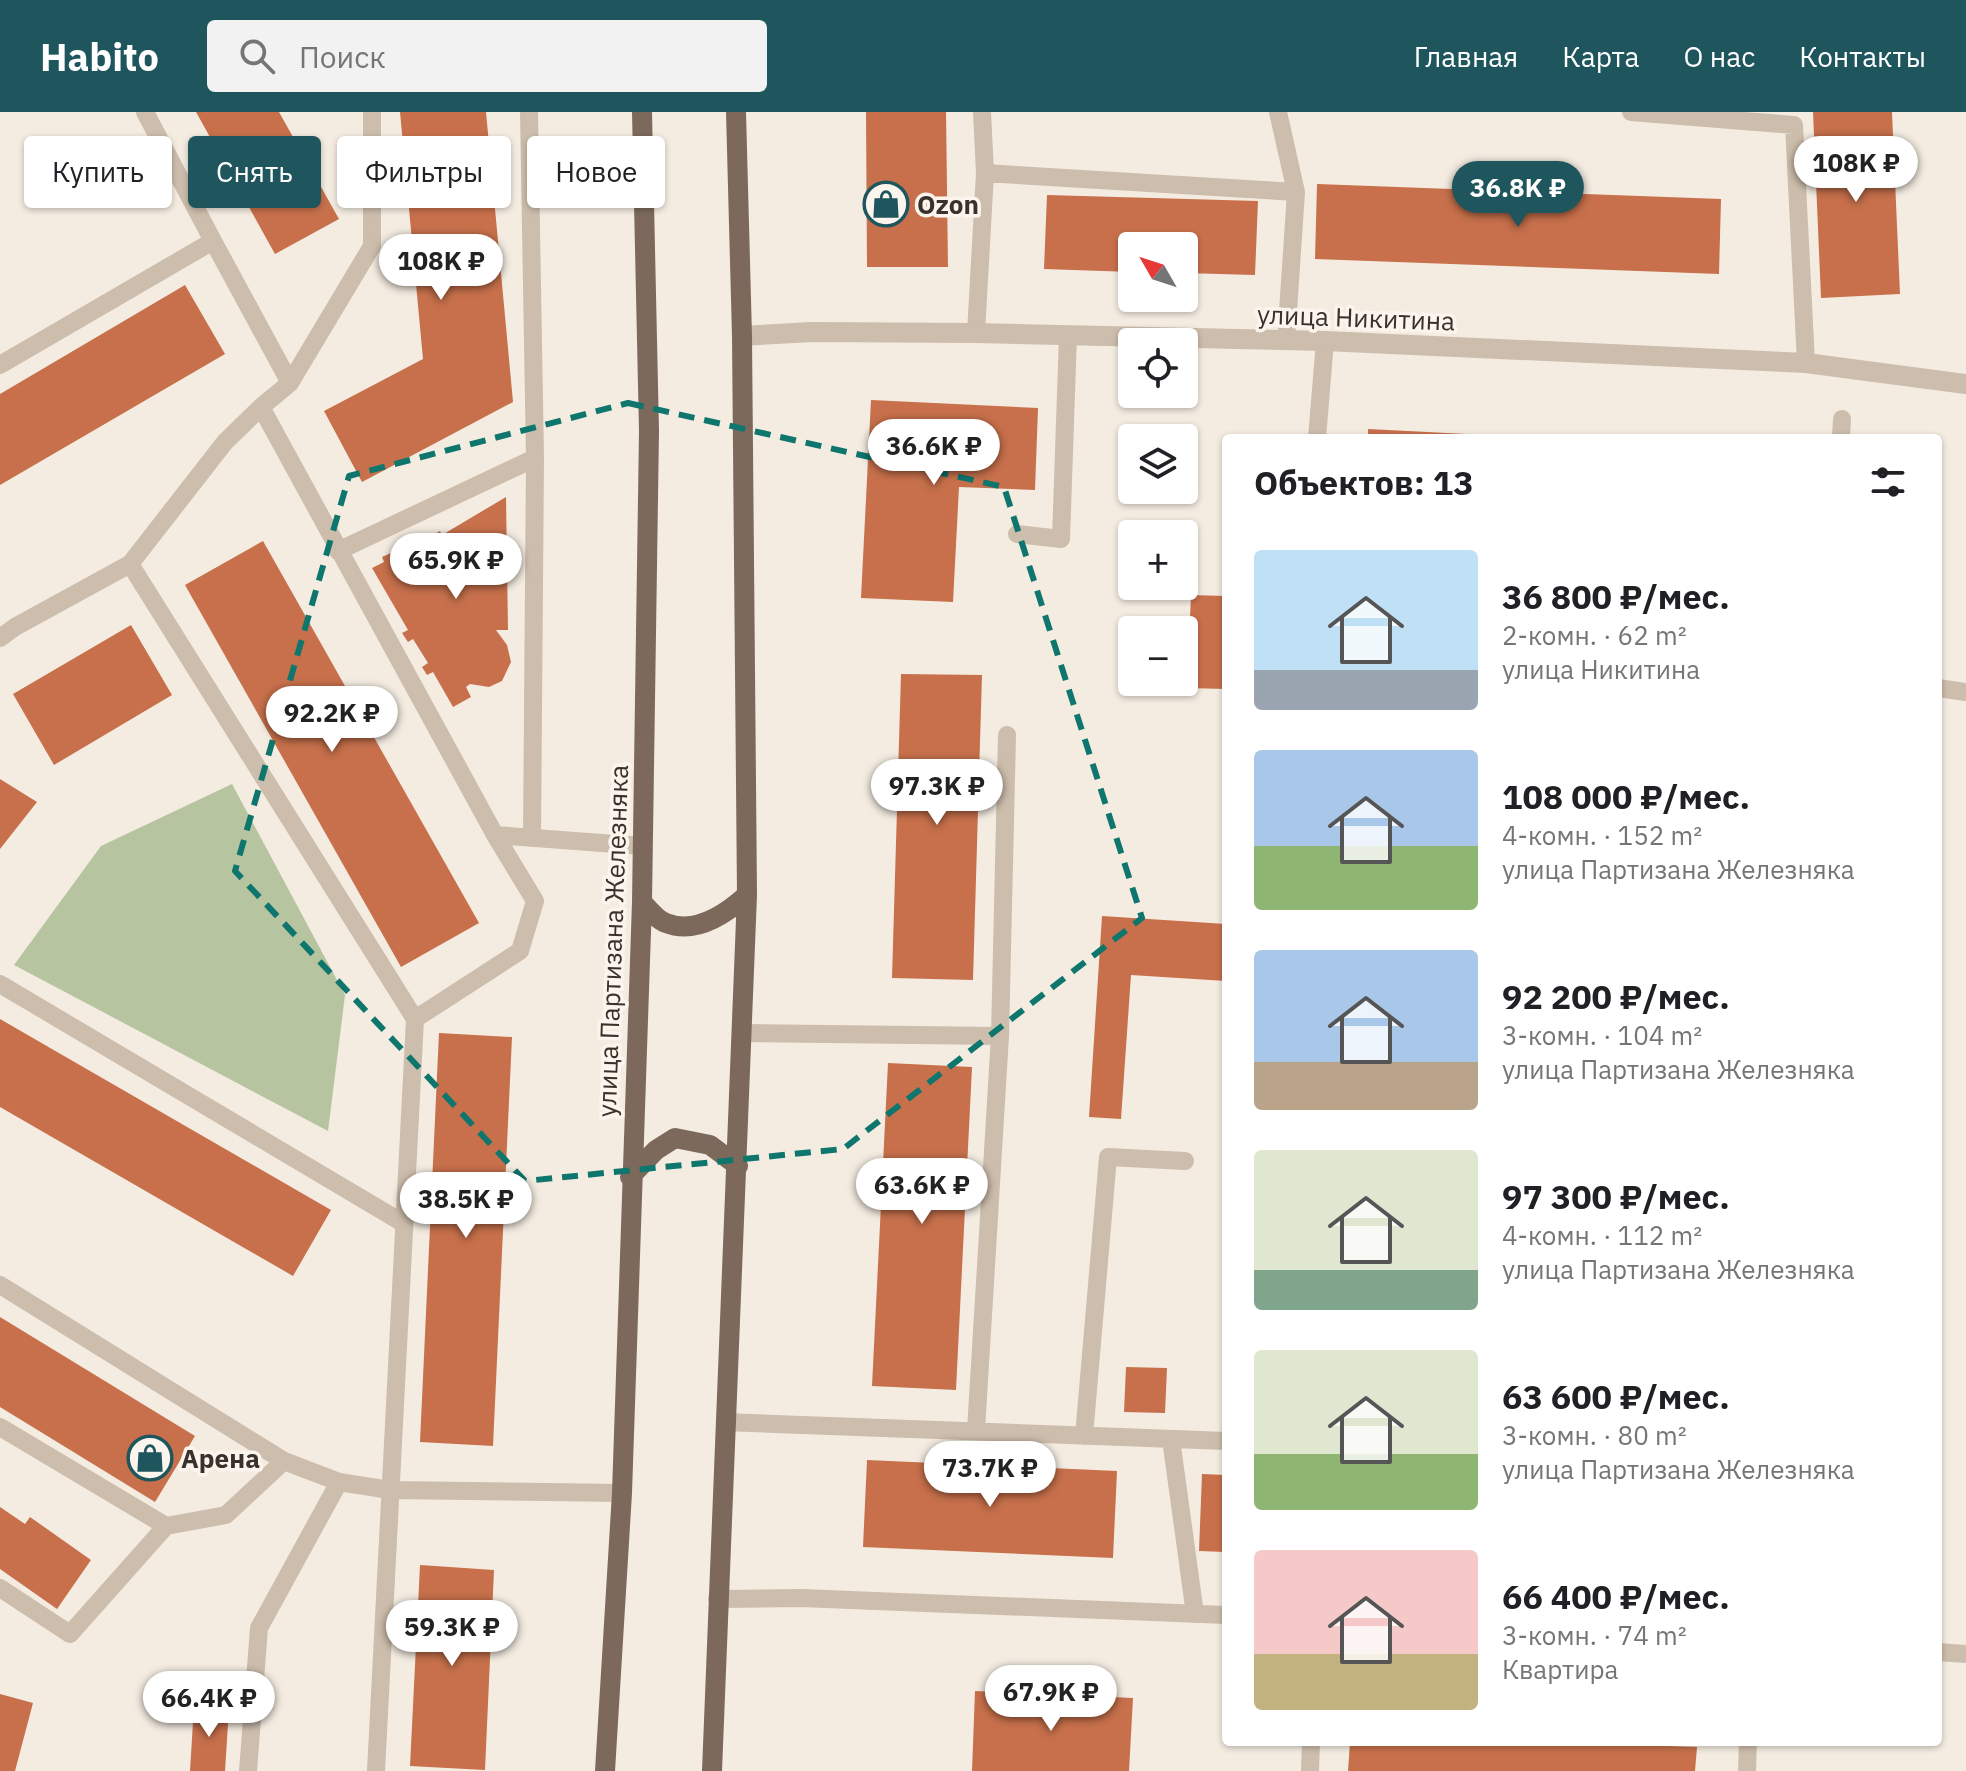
<!DOCTYPE html>
<html lang="ru">
<meta charset="utf-8">
<style>
:root{--surface:#fff;--page:#f2f2f2;--text:#202124;--muted:#757577;--accent:#1f565d}
body{margin:0;font-family:"IBM Plex Sans",sans-serif;background:var(--page);color:var(--text);height:100vh;display:flex;flex-direction:column;font-size:30px;white-space:nowrap}
*{box-sizing:border-box;margin:0}
p{font-size:26px;color:var(--muted)}
.icon{flex:none;width:44px;height:44px;fill:none;stroke:currentColor;stroke-width:2;stroke-linecap:round;stroke-linejoin:round}
.map{position:relative;flex:1;overflow:hidden}
.details{position:absolute;left:1222px;top:322px;width:720px;height:1312px;display:flex;flex-direction:column;background:var(--surface);border-radius:8px;box-shadow:0 2px 6px #0004}
.details>*{flex:none}
.hud{position:absolute;left:24px;top:24px;width:760px;height:72px;display:flex;gap:16px}
.needle{width:52px;rotate:309deg}
.tools{position:absolute;left:1118px;top:120px;display:grid;gap:16px}
.tools a{display:grid;place-items:center;width:80px;height:80px;border-radius:8px;background:var(--surface);box-shadow:0 2px 6px #0004;font-size:40px}
.price{position:absolute;translate:-50% -68px;padding:0 18px;border-radius:28px;background:#fff;color:#222;font-size:26px;line-height:52px;filter:drop-shadow(0 2px 4px #0008)}
.price::after{content:'';position:absolute;left:50%;top:48px;width:24px;height:18px;margin-left:-12px;background:inherit;clip-path:polygon(0 0,100% 0,50% 100%)}
.price.current{background:var(--accent);color:#fff}
ul{padding:0;list-style:none}
li{display:flex;align-items:center;gap:24px;height:200px;padding:0 32px}
li span{display:grid;place-items:center;flex:none;width:224px;height:160px;border-radius:8px;color:#555}
li>.icon{margin-inline-start:auto}
span .icon{width:96px;height:96px;fill:#fffc;stroke-width:1}
li b{font-size:34px}
h2{display:flex;justify-content:space-between;align-items:center;height:96px;padding:0 32px;font-size:34px}
.chip{padding:0 28px;border-radius:8px;background:var(--surface);box-shadow:0 2px 6px #0004;font-size:28px;line-height:72px}
.chip.current{background:var(--accent);color:#fff}
header{display:flex;align-items:center;gap:48px;box-sizing:border-box;height:112px;padding:0 40px;background:var(--accent);color:#fff}
header strong{font-size:38px}
nav{display:flex;gap:44px;margin-inline-start:auto;font-size:28px}
.search{width:560px;height:72px;background:var(--page);display:flex;align-items:center;gap:20px;box-sizing:border-box;padding:0 28px;border-radius:8px;color:var(--muted);font-size:30px}
.map>svg:first-child{display:block}
.green{fill:#b6c4a0}
.building{fill:#c7704b}
.lines{fill:none;stroke-linecap:round;stroke-linejoin:round}
.lane{stroke:#cdbdac;stroke-width:18}
.street{stroke:#cdbdac;stroke-width:20}
.primary{stroke:#7c695c;stroke-width:20}
.marked{fill:none;stroke:#0f766e;stroke-width:6;stroke-dasharray:16 10;stroke-linejoin:round}
.labels{text-anchor:middle;dominant-baseline:central;stroke-width:7;stroke-linejoin:round;paint-order:stroke}
.poi-label{font-size:26px;font-weight:bold;fill:#3b312b;stroke:#fbf5ee;text-anchor:start}
.street-label{font-size:26px;fill:#3b312b;stroke:#fbf5ee}
</style>
<header>
<strong>Habito</strong>
<div class="search"><svg class="icon" aria-label="search" viewBox="0 0 24 24"><circle cx="10" cy="10" r="6"/><path d="M15 15l6 6"/></svg>Поиск</div>
<nav><a>Главная</a><a>Карта</a><a>О нас</a><a>Контакты</a></nav>
</header>
<div class="map">
<svg width="1966" height="1659" viewBox="0 0 1966 1659">
<rect width="100%" height="100%" fill="#f4ece1"/>
<path class="green" d="M232,672L345,883L328,1019L14,853L101,734Z"/>
<path class="building" d="M196,0H279L339,107L275,142Z
M400,0H486L513,290L362,370L324,299L423,247Z
M866,0H946L948,155H867Z
M1813,0H1892L1900,182L1821,186Z
M1317,72L1721,87L1719,162L1315,147Z
M1047,83L1258,89L1255,163L1184,161V134H1132V160L1044,157Z
M185,173L225,242L0,373V282Z
M871,288L1038,296L1035,378L959,375L953,490L861,486Z
M1368,317L1506,324V326H1368Z
M506,385L508,518H496L507,533L511,550L502,569L489,575L470,572L466,575L471,585L453,595L433,560L427,563L422,555L428,551L413,527L408,530L402,521L408,518L372,456L384,450L382,445L391,441L393,445L440,419L442,423Z
M263,429L479,811L401,855L185,473Z
M1191,483L1226,484V577L1187,576Z
M131,513L172,583L54,653L13,582Z
M901,562L982,563L973,868L892,866Z
M0,667L37,690L0,737Z
M1102,804L1226,812V869L1131,863L1121,1007L1089,1005Z
M0,907L331,1098L293,1164L0,995Z
M439,921L512,925L493,1334L420,1330Z
M888,951L972,955L956,1278L872,1274Z
M0,1205L195,1324L155,1390L0,1295Z
M1126,1255L1167,1256L1165,1301L1124,1300Z
M867,1348L1117,1359L1113,1446L863,1435Z
M1202,1362L1226,1363V1440L1199,1439Z
M0,1395L25,1412L30,1405L91,1448L57,1497L0,1457Z
M420,1453L494,1458L485,1658L410,1654Z
M975,1579L1133,1586L1129,1659H972Z
M0,1582L33,1591L15,1659H0Z
M194,1594L229,1596L225,1659H190Z
M1350,1630H1552L1697,1635L1695,1659H1348Z"/>
<g class="lines">
<path class="lane" d="M529,0L535,346L532,726
M1278,0L1296,80L1286,229
M1631,0L1794,13L1806,251
M985,61L1296,80
M213,129L290,271L261,295
M976,221L985,61L982,0
M0,253L213,129L145,0
M290,271L372,134V0
M1317,326L1325,229
M1841,326L1842,307
M1017,422L1061,427L1068,223
M338,439L535,346
M130,452L415,907L520,839L535,789L495,723
M0,526L15,515L130,452L225,330L261,295L495,723L642,734
M1938,576L1966,580
M0,872L403,1111
M744,921L1000,924
M0,1173L284,1349L339,1370L390,1378L622,1381
M725,1310L1226,1329
M0,1315L166,1414L226,1403L284,1349
M976,1318L1000,924L1007,623
M1084,1324L1108,1045L1185,1049
M1171,1327L1195,1502
M0,1476L70,1522L166,1414
M717,1487L801,1486L1226,1503
M1938,1540L1966,1542
M248,1659L259,1516L339,1370
M376,1659L415,907
M1310,1659L1311,1630
M1747,1659L1748,1630"/>
<path class="street" d="M742,224L812,220L976,221L1325,229L1806,251L1966,272"/>
<path class="primary" d="M642,790C649,797 657,808 666,811C696,823 726,802 747,783
M630,1065L656,1038L675,1026L710,1033L738,1054
M605,1659L622,1381L642,790L649,319L642,0
M712,1659L747,783L742,224L736,0"/>
</g>
<path class="marked" d="M628,291L1004,375L1142,806L843,1037L525,1069L235,759L349,364Z"/>
<defs>
<g id="shop-ring" transform="scale(2.3)"><circle r="9.5" fill="#fbf5ee" stroke="#1f565d" stroke-width="1.5"/><path d="M-5-2.5h2.3a2.7 3.5 0 0 1 5.4 0H5L5.5 6h-11ZM-1.5-2.5h3a1.5 2.3 0 0 0-3 0Z" fill="#1f565d"/></g>
</defs>
<g fill-rule="evenodd">
<use href="#shop-ring" x="886" y="92"/>
<use href="#shop-ring" x="150" y="1346"/>
</g>
<g class="labels">
<g class="poi-label">
<text x="917" y="92">Ozon</text>
<text x="181" y="1346">Арена</text>
</g>
<g class="street-label">
<text transform="translate(1356 205) rotate(2)">улица Никитина</text>
<text transform="translate(612 829) rotate(-88)">улица Партизана Железняка</text>
</g>
</g>
</svg>
<div class="tools">
<a><svg class="needle" viewBox="-14 -14 28 28"><path d="M0-13l5 13h-10z" fill="#e53935"/><path d="M0 13l5-13h-10z" fill="#757577"/></svg></a>
<a><svg class="icon" aria-label="locate" viewBox="0 0 24 24"><circle cx="12" cy="12" r="6"/><path d="M12 2v4M12 18v4M2 12h4M18 12h4"/></svg></a>
<a><svg class="icon" aria-label="layers" viewBox="0 0 24 24"><path d="M12 4l9 5-9 5-9-5zM3 14l9 5 9-5"/></svg></a>
<a>+</a>
<a>−</a>
</div>
<b class="price" style="left:1856px;top:92px">108K ₽</b>
<b class="price current" style="left:1518px;top:117px">36.8K ₽</b>
<b class="price" style="left:441px;top:190px">108K ₽</b>
<b class="price" style="left:934px;top:375px">36.6K ₽</b>
<b class="price" style="left:456px;top:489px">65.9K ₽</b>
<b class="price" style="left:332px;top:642px">92.2K ₽</b>
<b class="price" style="left:937px;top:715px">97.3K ₽</b>
<b class="price" style="left:922px;top:1114px">63.6K ₽</b>
<b class="price" style="left:466px;top:1128px">38.5K ₽</b>
<b class="price" style="left:990px;top:1397px">73.7K ₽</b>
<b class="price" style="left:452px;top:1556px">59.3K ₽</b>
<b class="price" style="left:1051px;top:1621px">67.9K ₽</b>
<b class="price" style="left:209px;top:1627px">66.4K ₽</b>
<div class="hud">
<a class="chip">Купить</a>
<a class="chip current">Снять</a>
<a class="chip">Фильтры</a>
<a class="chip">Новое</a>
</div>
<section class="details">
<h2>Объектов: 13<svg class="icon" aria-label="filters" viewBox="0 0 24 24"><path d="M4 7h16M4 17h16"/><circle cx="9" cy="7" r="2"/><circle cx="15" cy="17" r="2"/></svg></h2>
<ul>
<li><span style="background:linear-gradient(#bfe0f5 75%,#9aa5b1 0)"><svg class="icon" aria-label="home" viewBox="0 0 24 24"><path d="M3 11l9-7 9 7M6 9v11h12V9"/></svg></span><div><b>36 800 ₽/мес.</b><p>2-комн. · 62 m²</p><p>улица Никитина</p></div></li>
<li><span style="background:linear-gradient(#a9c7e8 60%,#8fb573 0)"><svg class="icon" aria-label="home" viewBox="0 0 24 24"><path d="M3 11l9-7 9 7M6 9v11h12V9"/></svg></span><div><b>108 000 ₽/мес.</b><p>4-комн. · 152 m²</p><p>улица Партизана Железняка</p></div></li>
<li><span style="background:linear-gradient(#a9c7e8 70%,#b9a48a 0)"><svg class="icon" aria-label="home" viewBox="0 0 24 24"><path d="M3 11l9-7 9 7M6 9v11h12V9"/></svg></span><div><b>92 200 ₽/мес.</b><p>3-комн. · 104 m²</p><p>улица Партизана Железняка</p></div></li>
<li><span style="background:linear-gradient(#dfe7d0 75%,#7fa58c 0)"><svg class="icon" aria-label="home" viewBox="0 0 24 24"><path d="M3 11l9-7 9 7M6 9v11h12V9"/></svg></span><div><b>97 300 ₽/мес.</b><p>4-комн. · 112 m²</p><p>улица Партизана Железняка</p></div></li>
<li><span style="background:linear-gradient(#dfe7d0 65%,#8fb573 0)"><svg class="icon" aria-label="home" viewBox="0 0 24 24"><path d="M3 11l9-7 9 7M6 9v11h12V9"/></svg></span><div><b>63 600 ₽/мес.</b><p>3-комн. · 80 m²</p><p>улица Партизана Железняка</p></div></li>
<li><span style="background:linear-gradient(#f6c9c9 65%,#c2b280 0)"><svg class="icon" aria-label="home" viewBox="0 0 24 24"><path d="M3 11l9-7 9 7M6 9v11h12V9"/></svg></span><div><b>66 400 ₽/мес.</b><p>3-комн. · 74 m²</p><p>Квартира</p></div></li>
</ul>
</section>
</div>
